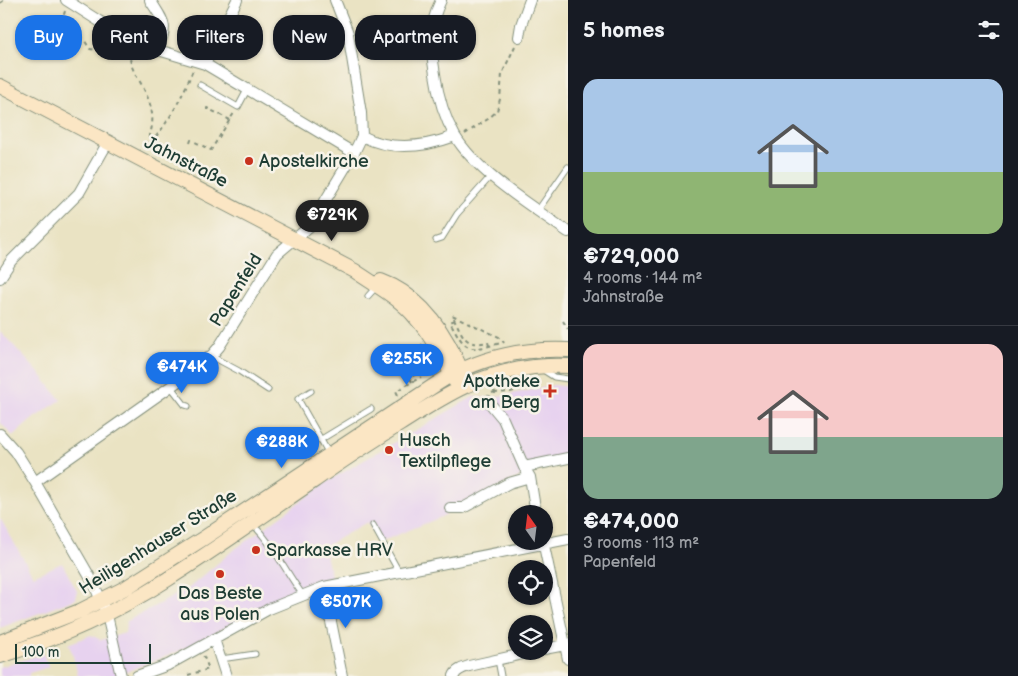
<!DOCTYPE html>
<meta charset="utf-8">
<style>
:root{--surface:#171b24;--page:#242831;--text:#f1f3f6;--muted:#9ea1a6;--line:#363941;--accent:#1a73e8}
body{margin:0;font-family:"Balsamiq Sans",sans-serif;background:var(--page);color:var(--text);height:100vh;display:flex;flex-direction:column;font-size:19px;white-space:nowrap}
*{box-sizing:border-box;margin:0}
p{font-size:16px;color:var(--muted)}
.icon{flex:none;width:28px;height:28px;fill:none;stroke:currentColor;stroke-width:2;stroke-linecap:round;stroke-linejoin:round}
.map{position:relative;flex:1;overflow:hidden}
.side{display:flex;flex-direction:column;background:var(--surface);width:450px}
.side>*{flex:none}
.guide{position:absolute;left:15px;top:15px;width:475px;height:45px;display:flex;gap:10px}
.needle{width:32px;rotate:346deg}
.fabs{position:absolute;left:508px;top:505px;display:grid;gap:10px}
.fabs a{display:grid;place-items:center;width:45px;height:45px;border-radius:50%;background:var(--surface);box-shadow:0 1px 4px #0004;font-size:25px}
.scale{position:absolute;left:15px;bottom:12px;width:136px;box-sizing:border-box;padding-left:5px;border:2px solid #1f3d34;border-top:0;font-size:14px;line-height:18px;white-space:nowrap;color:#1f3d34;-webkit-text-stroke:4px #f7f3e8;paint-order:stroke}
.price{position:absolute;translate:-50% -42px;padding:0 11px;border-radius:18px;background:var(--accent);color:#fff;font-size:16px;line-height:32px;filter:drop-shadow(0 1px 2px #0008)}
.price::after{content:'';position:absolute;left:50%;top:30px;width:15px;height:11px;margin-left:-8px;background:inherit;clip-path:polygon(0 0,100% 0,50% 100%)}
.price.on{background:#222;color:#fff}
ul{padding:0;list-style:none}
li{display:grid;align-content:center;gap:10px;height:265px;padding:0 15px}
li+li{border-top:1px solid var(--line)}
li span{display:grid;place-items:center;height:155px;border-radius:15px;color:#555}
li>.icon{margin-inline-start:auto}
span .icon{width:90px;height:90px;fill:#fffc;stroke-width:1}
li b{font-size:21px}
h2{display:flex;justify-content:space-between;align-items:center;height:60px;padding:0 15px;font-size:21px}
.pill{padding:0 18px;border-radius:20px;background:var(--surface);box-shadow:0 1px 4px #0004;font-size:18px;line-height:45px}
.pill.on{background:var(--accent);color:#fff}
main{display:flex;flex:1;min-height:0}
.map>svg:first-child{display:block}
.built{fill:#e7d2ef}
.lines{fill:none;stroke-linecap:round;stroke-linejoin:round}
.lane-casing{stroke:#84907c;stroke-width:7}
.street-casing{stroke:#84907c;stroke-width:12}
.secondary-casing{stroke:#84907c;stroke-width:16}
.path{stroke:#84907c;stroke-width:2;stroke-dasharray:4 4;stroke-linecap:butt}
.lane{stroke:#fff;stroke-width:5}
.street{stroke:#fff;stroke-width:10}
.secondary{stroke:#fbe6c4;stroke-width:14}
.poi-dot{fill:#c8321e;stroke:#f7f3e8;stroke-width:2}
.labels{text-anchor:middle;dominant-baseline:central;stroke-width:5;stroke-linejoin:round;paint-order:stroke}
.poi-label{font-size:18px;fill:#1f3d34;stroke:#f7f3e8;text-anchor:start}
.street-label{font-size:18px;fill:#1f3d34;stroke:#f7f3e8}
</style>
<main>
<div class="map">
<svg width="568" height="676" viewBox="0 0 568 676">
<rect width="100%" height="100%" fill="#f7f3e8"/>
<filter id="ink" filterUnits="userSpaceOnUse"><feTurbulence type="fractalNoise" baseFrequency=".02" numOctaves="2"/><feDisplacementMap in="SourceGraphic" scale="10" xChannelSelector="R" yChannelSelector="G"/><feConvolveMatrix kernelMatrix="1 2 1 2 8 2 1 2 1" color-interpolation-filters="sRGB"/></filter>
<filter id="wash" filterUnits="userSpaceOnUse"><feTurbulence type="fractalNoise" baseFrequency=".0096" numOctaves="4" result="noise"/><feDisplacementMap in="SourceGraphic" scale="20" xChannelSelector="R" yChannelSelector="G"/><feGaussianBlur stdDeviation="1.12" result="paint"/><feColorMatrix in="noise" values="0 0 0 0 0 0 0 0 0 0 0 0 0 0 0 0 0 1.4 0 .05"/><feComposite in="paint" operator="in"/></filter>
<g filter="url(#wash)">
<rect width="100%" height="100%" fill="#eae3c3"/>
<path class="built" d="M0,331L40,374L61,400L34,418L13,436L0,422Z
M554,385L568,387V461L522,470L524,474L441,517L380,542L367,522L324,547L332,580L264,606L192,646L115,676H78L72,652L68,644L91,635L101,640L125,633L127,621L189,588L231,552L330,480L473,397L490,398L542,388Z
M0,518L33,576L62,563L77,591L76,599L0,628Z
M43,654L49,667L29,673V676H0V667Z"/>
</g>
<g filter="url(#ink)">
<g class="lines">
<g class="lane-casing">
<path id="lane" d="M200,85L238,107L247,90
M538,210L568,167
M436,240L442,238L457,214L491,176
M368,296L377,286
M211,356L239,371L268,390
M543,370L554,377L568,379
M171,387L185,405L188,406
M311,391L298,399L329,454
M320,440L371,409
M373,525L399,572
M258,530C276,549 287,574 303,595
M221,659L255,654
M498,660L501,676"/>
</g>
<g class="street-casing">
<path id="street" d="M66,0L99,21L120,36L138,44L205,64L354,153
M150,0C163,21 170,25 157,49
M441,0C428,27 430,45 435,74C438,96 444,117 455,136C478,174 532,206 568,232
M519,37L521,25L530,0
M205,64L237,0
M362,136C392,152 425,147 455,136
M0,278L11,261L79,193L108,142
M488,401L503,419L524,467L530,477L536,514
M0,434L16,452L35,482L94,584L107,615L121,676
M524,467L568,458
M35,482L187,375L212,355L219,347L277,254L310,226L354,153L362,136L361,113L348,33L335,0
M450,508H463L509,483L530,477
M543,541L568,659
M324,587L342,676
M214,639L226,676
M544,649L565,645
M137,676L168,665L269,609L324,587L568,539
M454,676C456,670 463,668 469,666L536,651"/>
</g>
<g class="secondary-casing">
<path id="secondary" d="M0,86L355,271C375,285 400,298 416,318C432,336 444,359 455,381
M381,281C417,294 440,325 456,359C459,365 461,371 464,377
M0,642L80,611L127,587L204,538L438,383C477,358 522,348 568,350
M0,656C60,638 115,613 168,579C218,548 266,513 315,480C343,460 371,442 400,424C446,395 479,373 534,367C545,366 557,365 568,366"/>
</g>
<path class="path" d="M0,3L5,0
M65,11L63,18L83,38L90,49L97,50L111,41
M130,51C129,62 133,71 139,80C153,105 158,122 144,149
M207,110V108L230,120
M465,134L488,119L497,111L500,99L502,74L515,46
M190,143L191,140L211,150L234,113
M145,149C167,126 181,100 193,70
M455,320L450,322C467,352 467,352 501,343
M563,321L568,329
M489,346L488,342C463,348 463,334 452,315L501,338L504,343
M412,382L410,378L426,366L419,351L422,344
M492,393L502,389L530,383V380
M494,393L510,392L535,385L537,378
M398,395L396,391L421,377
M188,675L209,669L203,655"/>
<use href="#lane" class="lane"/>
<use href="#street" class="street"/>
<use href="#secondary" class="secondary"/>
</g>
</g>
<g class="poi-dot">
<circle cx="249" cy="161" r="5"/>
<path d="M547.5 383.5h5v5h5v5h-5v5h-5v-5h-5v-5h5z"/>
<circle cx="389" cy="450" r="5"/>
<circle cx="256" cy="550" r="5"/>
<circle cx="220" cy="574" r="5"/>
</g>
<g class="labels">
<g class="poi-label">
<text x="259" y="161">Apostelkirche</text>
<text x="540" y="381" text-anchor="end">Apotheke<tspan x="540" dy="21">am Berg</tspan></text>
<text x="399" y="440">Husch<tspan x="399" dy="21">Textilpflege</tspan></text>
<text x="266" y="550">Sparkasse HRV</text>
<text x="220" y="593" text-anchor="middle">Das Beste<tspan x="220" dy="21">aus Polen</tspan></text>
</g>
<g class="street-label">
<text transform="translate(186 162) rotate(27)">Jahnstraße</text>
<text transform="translate(236 290) rotate(-58)">Papenfeld</text>
<text transform="translate(158 542) rotate(-32)">Heiligenhauser Straße</text>
</g>
</g>
</svg>
<div class="fabs">
<a><svg class="needle" viewBox="-14 -14 28 28"><path d="M0-13l5 13h-10z" fill="#e53935"/><path d="M0 13l5-13h-10z" fill="#9ea1a6"/></svg></a>
<a><svg class="icon" aria-label="locate" viewBox="0 0 24 24"><circle cx="12" cy="12" r="6"/><path d="M12 2v4M12 18v4M2 12h4M18 12h4"/></svg></a>
<a><svg class="icon" aria-label="layers" viewBox="0 0 24 24"><path d="M12 4l9 5-9 5-9-5zM3 14l9 5 9-5"/></svg></a>
</div>
<div class="scale">100 m</div>
<b class="price on" style="left:332px;top:242px">€729K</b>
<b class="price" style="left:407px;top:386px">€255K</b>
<b class="price" style="left:182px;top:394px">€474K</b>
<b class="price" style="left:282px;top:469px">€288K</b>
<b class="price" style="left:346px;top:629px">€507K</b>
<div class="guide">
<a class="pill on">Buy</a>
<a class="pill">Rent</a>
<a class="pill">Filters</a>
<a class="pill">New</a>
<a class="pill">Apartment</a>
</div>
</div>
<section class="side">
<h2>5 homes<svg class="icon" aria-label="filters" viewBox="0 0 24 24"><path d="M4 7h16M4 17h16"/><circle cx="9" cy="7" r="2"/><circle cx="15" cy="17" r="2"/></svg></h2>
<ul>
<li><span style="background:linear-gradient(#a9c7e8 60%,#8fb573 0)"><svg class="icon" aria-label="home" viewBox="0 0 24 24"><path d="M3 11l9-7 9 7M6 9v11h12V9"/></svg></span><div><b>€729,000</b><p>4 rooms · 144 m²</p><p>Jahnstraße</p></div></li>
<li><span style="background:linear-gradient(#f6c9c9 60%,#7fa58c 0)"><svg class="icon" aria-label="home" viewBox="0 0 24 24"><path d="M3 11l9-7 9 7M6 9v11h12V9"/></svg></span><div><b>€474,000</b><p>3 rooms · 113 m²</p><p>Papenfeld</p></div></li>
</ul>
</section>
</main>
